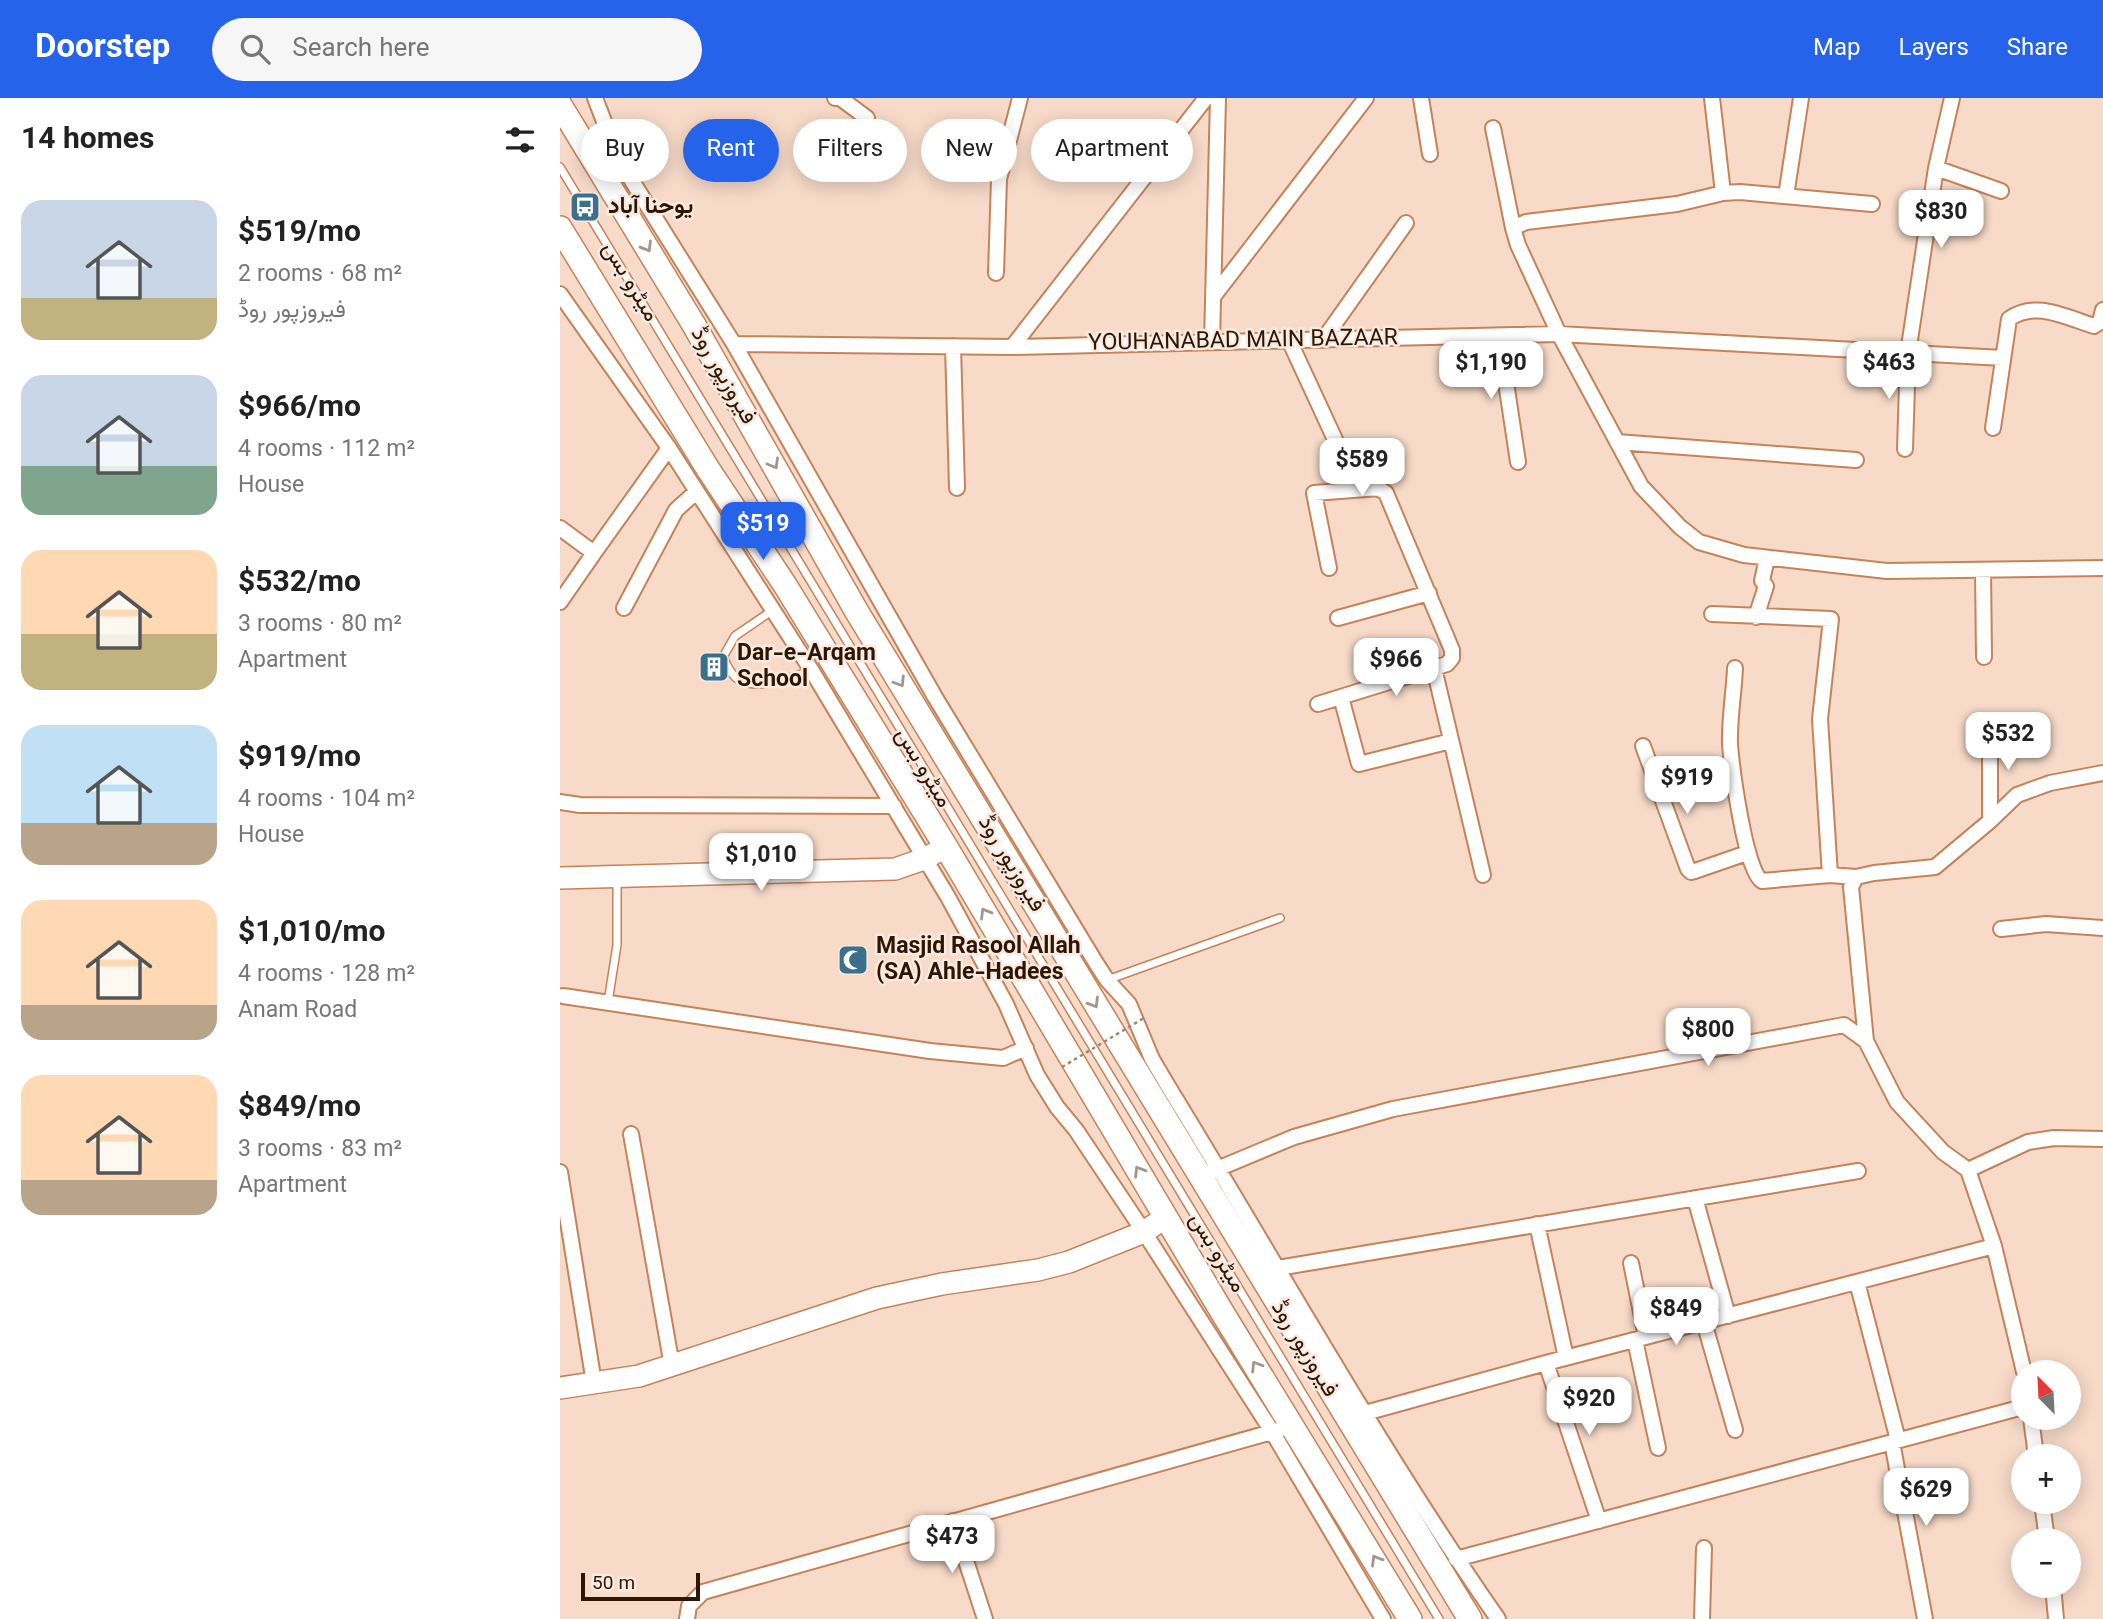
<!DOCTYPE html>
<meta charset="utf-8">
<style>
:root{--surface:#fff;--page:#f6f6f6;--text:#222;--muted:#767676;--accent:#2563eb}
body{margin:0;font-family:Georgia,Vazirmatn,serif;background:var(--page);color:var(--text);height:100vh;display:flex;flex-direction:column;font-size:26px;white-space:nowrap}
*{box-sizing:border-box;margin:0}
p{font-size:23px;color:var(--muted)}
.icon{flex:none;width:38px;height:38px;fill:none;stroke:currentColor;stroke-width:2;stroke-linecap:round;stroke-linejoin:round}
.map{position:relative;flex:1;overflow:hidden}
.drawer{display:flex;flex-direction:column;background:var(--surface);width:560px}
.drawer>*{flex:none}
.guide{position:absolute;left:21px;top:21px;width:665px;height:63px;display:flex;gap:14px}
.needle{width:46px;rotate:336deg}
.tools{position:absolute;left:1451px;top:1262px;display:grid;gap:14px}
.tools a{display:grid;place-items:center;width:70px;height:70px;border-radius:50%;background:var(--surface);box-shadow:0 4px 18px #0003;font-size:35px}
.scale{position:absolute;left:21px;bottom:18px;width:119px;box-sizing:border-box;padding-left:7px;border:4px solid #2f1604;border-top:0;font-size:19px;line-height:24px;white-space:nowrap;color:#2f1604;-webkit-text-stroke:5px #f9eae1;paint-order:stroke}
.price{position:absolute;translate:-50% -60px;padding:0 16px;border-radius:14px;background:#fff;color:#222;font-size:23px;line-height:46px;filter:drop-shadow(0 2px 4px #0008)}
.price::after{content:'';position:absolute;left:50%;top:42px;width:21px;height:16px;margin-left:-10px;background:inherit;clip-path:polygon(0 0,100% 0,50% 100%)}
.price.selected{background:var(--accent);color:#fff}
ul{padding:0;list-style:none}
li{display:flex;align-items:center;gap:21px;height:175px;padding:0 21px}
li span{display:grid;place-items:center;flex:none;width:196px;height:140px;border-radius:21px;color:#555}
li>.icon{margin-inline-start:auto}
span .icon{width:84px;height:84px;fill:#fffc;stroke-width:1}
li b{font-size:30px}
h2{display:flex;justify-content:space-between;align-items:center;height:84px;padding:0 21px;font-size:30px}
.chip{padding:0 24px;border-radius:32px;background:var(--surface);box-shadow:0 4px 18px #0003;font-size:24px;line-height:63px}
.chip.selected{background:var(--accent);color:#fff}
header{display:flex;align-items:center;gap:42px;box-sizing:border-box;height:98px;padding:0 35px;background:var(--accent);color:#fff}
header strong{font-size:33px}
nav{display:flex;gap:38px;margin-inline-start:auto;font-size:24px}
.search{width:490px;height:63px;background:var(--page);display:flex;align-items:center;gap:18px;box-sizing:border-box;padding:0 24px;border-radius:38px;color:var(--muted);font-size:26px}
main{display:flex;flex:1;min-height:0}
.map>svg:first-child{display:block}
.lines{fill:none;stroke-linecap:round;stroke-linejoin:round}
.lane-casing{stroke:#c68359;stroke-width:10}
.street-casing{stroke:#c68359;stroke-width:18}
.secondary-casing{stroke:#c68359;stroke-width:24}
.primary-casing{stroke:#c68359;stroke-width:26}
.lane{stroke:#fff;stroke-width:7}
.street{stroke:#fff;stroke-width:14}
.secondary{stroke:#fff;stroke-width:21}
.primary{stroke:#fff;stroke-width:23}
.path-bridge{stroke:#a28674;stroke-width:2.5;stroke-dasharray:3.5 3.5;stroke-linecap:butt}
.oneway{stroke:#a1968e}
.labels{text-anchor:middle;dominant-baseline:central;stroke-width:5;stroke-linejoin:round;paint-order:stroke}
.poi-label{font-size:23px;font-weight:bold;fill:#2f1604;stroke:#f9eae1;text-anchor:start}
.street-label{font-size:23px;fill:#2f1604;stroke:#f9eae1}
</style>
<header>
<strong>Doorstep</strong>
<div class="search"><svg class="icon" aria-label="search" viewBox="0 0 24 24"><circle cx="10" cy="10" r="6"/><path d="M15 15l6 6"/></svg>Search here</div>
<nav><a>Map</a><a>Layers</a><a>Share</a></nav>
</header>
<main>
<section class="drawer">
<h2>14 homes<svg class="icon" aria-label="filters" viewBox="0 0 24 24"><path d="M4 7h16M4 17h16"/><circle cx="9" cy="7" r="2"/><circle cx="15" cy="17" r="2"/></svg></h2>
<ul>
<li><span style="background:linear-gradient(#c9d6e8 70%,#c2b280 0)"><svg class="icon" aria-label="home" viewBox="0 0 24 24"><path d="M3 11l9-7 9 7M6 9v11h12V9"/></svg></span><div><b>$519/mo</b><p>2 rooms · 68 m²</p><p>فیروزپور روڈ</p></div></li>
<li><span style="background:linear-gradient(#c9d6e8 65%,#7fa58c 0)"><svg class="icon" aria-label="home" viewBox="0 0 24 24"><path d="M3 11l9-7 9 7M6 9v11h12V9"/></svg></span><div><b>$966/mo</b><p>4 rooms · 112 m²</p><p>House</p></div></li>
<li><span style="background:linear-gradient(#ffd9b3 60%,#c2b280 0)"><svg class="icon" aria-label="home" viewBox="0 0 24 24"><path d="M3 11l9-7 9 7M6 9v11h12V9"/></svg></span><div><b>$532/mo</b><p>3 rooms · 80 m²</p><p>Apartment</p></div></li>
<li><span style="background:linear-gradient(#bfe0f5 70%,#b9a48a 0)"><svg class="icon" aria-label="home" viewBox="0 0 24 24"><path d="M3 11l9-7 9 7M6 9v11h12V9"/></svg></span><div><b>$919/mo</b><p>4 rooms · 104 m²</p><p>House</p></div></li>
<li><span style="background:linear-gradient(#ffd9b3 75%,#b9a48a 0)"><svg class="icon" aria-label="home" viewBox="0 0 24 24"><path d="M3 11l9-7 9 7M6 9v11h12V9"/></svg></span><div><b>$1,010/mo</b><p>4 rooms · 128 m²</p><p>Anam Road</p></div></li>
<li><span style="background:linear-gradient(#ffd9b3 75%,#b9a48a 0)"><svg class="icon" aria-label="home" viewBox="0 0 24 24"><path d="M3 11l9-7 9 7M6 9v11h12V9"/></svg></span><div><b>$849/mo</b><p>3 rooms · 83 m²</p><p>Apartment</p></div></li>
</ul>
</section>
<div class="map">
<svg width="1543" height="1521" viewBox="0 0 1543 1521">
<rect width="100%" height="100%" fill="#f7dac8"/>
<g class="lines">
<g class="lane-casing">
<path id="lane" d="M0,69L879,1521
M213,512L175,538L163,559C166,566 172,578 179,582C200,593 232,578 252,573
M547,882L720,820
M48,904L57,847V780"/>
</g>
<g class="street-casing">
<path id="street" d="M35,0L59,62L174,246L375,599L536,865L547,882L569,906L592,961L608,988C717,1166 819,1350 938,1521
M275,0H280L307,20
M861,0L870,56
M1152,0L1163,95
M933,30L953,130
M1376,70L1392,0
M1226,98L1241,0
M1312,106L1180,94L1163,95L1117,106L966,124L953,130L958,147L999,236L1081,388L1120,429L1139,444L1184,457L1327,473L1543,470
M436,175L439,81L460,0
M0,196L109,350L252,573L388,799L446,906L477,977L497,1009L516,1032L584,1134L713,1335L823,1521
M653,199L806,0
M939,238L958,364
M729,242L784,361L798,378L826,395L892,552V560L887,566L758,606
M763,242L846,125
M652,244L658,0
M174,246L452,249L999,236L1443,260
M393,248L397,390
M452,249L646,0
M1433,330L1449,221C1475,202 1505,219 1534,228L1540,224L1543,212
M1057,344L1296,362
M1345,351L1348,255L1376,70L1441,93
M0,430L34,455L109,350
M769,470L754,395L819,390
M1423,472L1424,559
M0,504L34,455
M64,510L116,412L136,394
M1152,516L1271,521L1260,621L1270,777
M1196,519L1206,488L1202,483L1207,460
M778,520L869,495
M874,570L923,777
M1175,570C1174,595 1169,622 1170,647C1172,670 1185,773 1202,783L1270,777L1296,779
M781,599L799,666L891,643
M1430,625V723
M1083,648L1128,771L1131,774L1135,773L1187,755
M0,704L20,707L334,708
M1441,831L1486,826L1543,830
M3,898L370,953L443,960L466,950
M1306,943L1291,789L1296,779L1314,775L1375,769L1430,723L1457,697L1490,685L1543,675
M71,1036L112,1268
M1408,1072L1468,1044L1494,1040L1543,1041
M0,1074L34,1285
M650,1074L734,1039L833,1011L1284,927L1306,943L1337,1004L1383,1054L1408,1072L1434,1148L1464,1274
M1135,1100L1168,1218
M977,1126L1006,1260
M1071,1165L1086,1239
M718,1170L1298,1073
M1297,1184L1338,1342
M1144,1224L1175,1332
M1075,1242L1098,1350
M986,1265L1039,1423
M798,1317L986,1265L1434,1148
M1471,1320L1476,1358
M1332,1344L1365,1521
M1482,1404L1487,1442
M393,1423L425,1521
M896,1461L1463,1309
M1493,1488L1496,1521
M127,1521L129,1508L143,1494L719,1332
M1142,1521L1144,1450"/>
</g>
<g class="secondary-casing">
<path id="secondary" d="M0,780L335,771L364,761L386,749
M0,1290L79,1278L317,1200L382,1186L478,1172L509,1164L584,1134L606,1119"/>
</g>
<g class="primary-casing">
<path id="primary" d="M0,7L134,227L297,514L910,1521
M0,130L148,371L225,487L386,749L662,1214L850,1521"/>
</g>
<use href="#lane" class="lane"/>
<use href="#street" class="street"/>
<use href="#secondary" class="secondary"/>
<use href="#primary" class="primary"/>
<path class="path-bridge" d="M502,969L584,920"/>
</g>
<defs><path id="oneway-chevron" d="M-2-3.5L2.5 0L-2 3.5" fill="none" stroke-width="1.6" stroke-linecap="round" stroke-linejoin="round" transform="scale(1.75)"/></defs>
<g class="oneway">
<use href="#oneway-chevron" transform="translate(87 149) rotate(59)"/>
<use href="#oneway-chevron" transform="translate(214 366) rotate(60)"/>
<use href="#oneway-chevron" transform="translate(340 584) rotate(58)"/>
<use href="#oneway-chevron" transform="translate(425 815) rotate(-121)"/>
<use href="#oneway-chevron" transform="translate(534 905) rotate(59)"/>
<use href="#oneway-chevron" transform="translate(579 1073) rotate(-121)"/>
<use href="#oneway-chevron" transform="translate(696 1268) rotate(-122)"/>
<use href="#oneway-chevron" transform="translate(816 1462) rotate(-121)"/>
</g>
<defs>
<g id="bus-square" transform="scale(1.575)"><rect x="-9" y="-9" width="18" height="18" rx="4" fill="#3a708b" stroke="#f9eae1"/><path d="M-5-6H5V4H4V6H2V4H-2V6H-4V4H-5ZM-3.5-4V0h7V-4ZM-3.5 1.2v1.5H-2V1.2ZM2 1.2v1.5H3.5V1.2Z" fill="#fff"/></g>
<g id="building-square" transform="scale(1.575)"><rect x="-9" y="-9" width="18" height="18" rx="4" fill="#3a708b" stroke="#f9eae1"/><path d="M-4-6H4V6H1V3H-1V6H-4ZM-2.5-4.3h1.7v1.8h-1.7ZM.8-4.3h1.7v1.8H.8ZM-2.5-1h1.7V.8h-1.7ZM.8-1h1.7V.8H.8Z" fill="#fff"/></g>
<g id="mosque-square" transform="scale(1.575)"><rect x="-9" y="-9" width="18" height="18" rx="4" fill="#3a708b" stroke="#f9eae1"/><path d="M3.5-4.9A6 6 0 1 0 3.5 4.9A5 5 0 1 1 3.5-4.9Z" fill="#fff"/></g>
</defs>
<g fill-rule="evenodd">
<use href="#bus-square" x="25" y="109"/>
<use href="#building-square" x="154" y="569"/>
<use href="#mosque-square" x="293" y="862"/>
</g>
<g class="labels">
<g class="poi-label">
<text x="48" y="109">یوحنا آباد</text>
<text x="177" y="556">Dar-e-Arqam<tspan x="177" dy="26">School</tspan></text>
<text x="316" y="849">Masjid Rasool Allah<tspan x="316" dy="26">(SA) Ahle-Hadees</tspan></text>
</g>
<g class="street-label">
<text transform="translate(70 184) rotate(59)">میٹرو بس</text>
<text transform="translate(683 243) rotate(-1)">YOUHANABAD MAIN BAZAAR</text>
<text transform="translate(163 278) rotate(60)">فیروزپور روڈ</text>
<text transform="translate(363 670) rotate(59)">میٹرو بس</text>
<text transform="translate(451 766) rotate(59)">فیروزپور روڈ</text>
<text transform="translate(657 1155) rotate(59)">میٹرو بس</text>
<text transform="translate(744 1251) rotate(59)">فیروزپور روڈ</text>
</g>
</g>
</svg>
<div class="tools">
<a><svg class="needle" viewBox="-14 -14 28 28"><path d="M0-13l5 13h-10z" fill="#e53935"/><path d="M0 13l5-13h-10z" fill="#767676"/></svg></a>
<a>+</a>
<a>−</a>
</div>
<div class="scale">50 m</div>
<b class="price" style="left:1381px;top:152px">$830</b>
<b class="price" style="left:931px;top:303px">$1,190</b>
<b class="price" style="left:1329px;top:303px">$463</b>
<b class="price" style="left:802px;top:400px">$589</b>
<b class="price selected" style="left:203px;top:464px">$519</b>
<b class="price" style="left:836px;top:600px">$966</b>
<b class="price" style="left:1448px;top:674px">$532</b>
<b class="price" style="left:1127px;top:718px">$919</b>
<b class="price" style="left:201px;top:795px">$1,010</b>
<b class="price" style="left:1148px;top:970px">$800</b>
<b class="price" style="left:1116px;top:1249px">$849</b>
<b class="price" style="left:1029px;top:1339px">$920</b>
<b class="price" style="left:1366px;top:1430px">$629</b>
<b class="price" style="left:392px;top:1477px">$473</b>
<div class="guide">
<a class="chip">Buy</a>
<a class="chip selected">Rent</a>
<a class="chip">Filters</a>
<a class="chip">New</a>
<a class="chip">Apartment</a>
</div>
</div>
</main>
